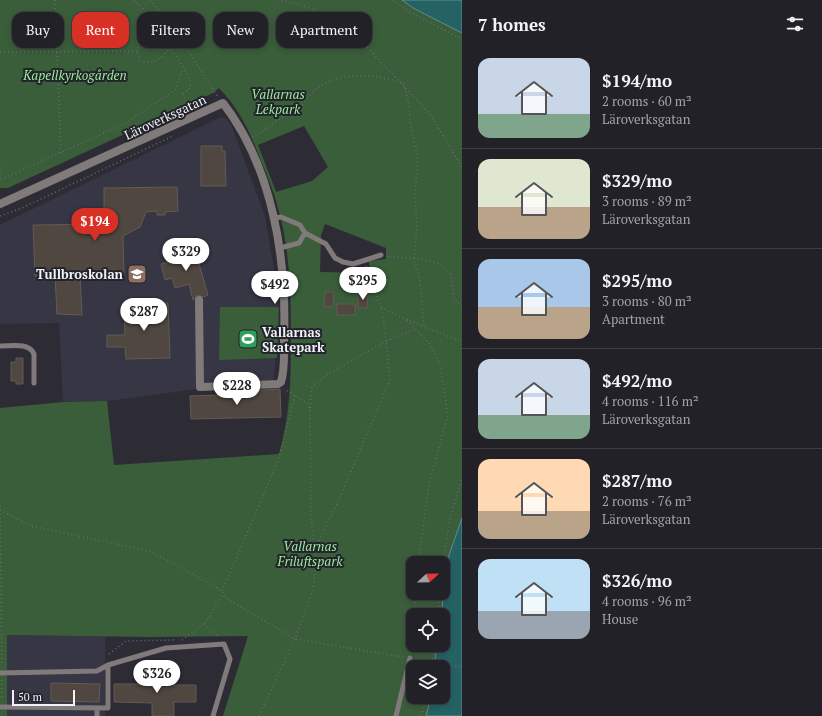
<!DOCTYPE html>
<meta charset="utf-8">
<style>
:root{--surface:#222128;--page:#2a2930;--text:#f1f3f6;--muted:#a2a3a8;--line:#3f3e45;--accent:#d93025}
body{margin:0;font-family:"PT Serif",serif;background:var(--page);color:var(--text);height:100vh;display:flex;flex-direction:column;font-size:15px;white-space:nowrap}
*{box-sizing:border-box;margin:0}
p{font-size:13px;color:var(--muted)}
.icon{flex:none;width:22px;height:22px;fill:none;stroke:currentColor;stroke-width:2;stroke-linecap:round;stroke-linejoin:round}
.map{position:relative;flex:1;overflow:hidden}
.sheet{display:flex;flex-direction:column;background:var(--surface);width:360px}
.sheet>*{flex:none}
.top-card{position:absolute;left:12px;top:12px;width:380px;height:36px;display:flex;gap:8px}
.needle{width:26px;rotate:68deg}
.buttons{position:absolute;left:406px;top:556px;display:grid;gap:8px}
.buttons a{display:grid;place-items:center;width:44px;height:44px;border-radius:8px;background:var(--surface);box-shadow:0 2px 6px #0003,0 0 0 1px var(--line);font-size:20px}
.scale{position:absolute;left:12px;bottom:10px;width:63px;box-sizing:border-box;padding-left:4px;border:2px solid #f1f1f7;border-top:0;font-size:11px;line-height:14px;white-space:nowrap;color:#f1f1f7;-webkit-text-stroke:3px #23232b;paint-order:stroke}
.price{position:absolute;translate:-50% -34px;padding:0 9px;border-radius:14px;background:#fff;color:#222;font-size:13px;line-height:26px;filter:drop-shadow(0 1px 2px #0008)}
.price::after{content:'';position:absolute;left:50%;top:24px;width:12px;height:9px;margin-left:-6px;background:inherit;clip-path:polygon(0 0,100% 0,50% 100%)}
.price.current{background:var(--accent);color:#fff}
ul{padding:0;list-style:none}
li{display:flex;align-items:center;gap:12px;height:100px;padding:0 16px}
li+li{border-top:1px solid var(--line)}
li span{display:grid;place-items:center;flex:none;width:112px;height:80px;border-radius:12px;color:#555}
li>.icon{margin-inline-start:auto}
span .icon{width:48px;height:48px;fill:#fffc;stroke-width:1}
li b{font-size:17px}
h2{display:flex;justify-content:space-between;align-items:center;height:48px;padding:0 16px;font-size:17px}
.chip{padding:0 14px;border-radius:12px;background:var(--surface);box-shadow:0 2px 6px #0003,0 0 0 1px var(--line);font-size:14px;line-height:36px}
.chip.current{background:var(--accent);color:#fff}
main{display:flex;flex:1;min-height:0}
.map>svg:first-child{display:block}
.built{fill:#363644}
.green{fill:#3a5d3a;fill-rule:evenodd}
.water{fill:#256264;stroke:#628d90}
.building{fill:#4f4740;stroke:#635b54}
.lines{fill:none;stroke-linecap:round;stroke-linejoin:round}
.path{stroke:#6a6a72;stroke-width:1.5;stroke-dasharray:1 3;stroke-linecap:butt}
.service{stroke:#807a7a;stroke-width:5}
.minor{stroke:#807a7a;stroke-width:8}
.labels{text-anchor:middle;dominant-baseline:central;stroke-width:4;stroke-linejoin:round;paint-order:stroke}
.park-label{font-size:13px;font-style:italic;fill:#9cec9c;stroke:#23232b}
.street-label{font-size:13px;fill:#f1f1f7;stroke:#23232b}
.poi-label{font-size:13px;font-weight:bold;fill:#f1f1f7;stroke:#23232b;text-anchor:end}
</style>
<main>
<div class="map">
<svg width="462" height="716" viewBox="0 0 462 716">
<rect width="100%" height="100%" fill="#2d2c35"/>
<path class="built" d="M221,117L227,119L232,127L265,216L279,299L274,380L216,381L198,383V389L107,401L63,402L59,323L0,324V225Z
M6,635L105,636V716H7Z"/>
<path class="green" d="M0,0H402L413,8L462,33V518L449,555L441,615H413V645H437L434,667H413V697H431L426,716H223L248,636L151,637L7,635V716H0V408L63,402L107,401L114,465L279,454C290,417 291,378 291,340C291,295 290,247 277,204C273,189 267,175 261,161C251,134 240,110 219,88L213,93L8,188H0ZM304,126L328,167L312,181L276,192L258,145ZM325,224L386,248V259L369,261L370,273L320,272L321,235ZM413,563H443V593H413Z
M220,307H279L277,358L219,360Z"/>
<path class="water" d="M402,0H462V33L413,8Z
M462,518V716H426L431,697H443V667H434L437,645H443V615H441L449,555Z"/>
<path class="building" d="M201,146H222V151H225L226,186H201Z
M177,187L178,211L165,212V215H157V211L146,212L140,227L123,236L124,273L80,275L82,315L57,314L55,276H35L33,225L112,224V212L104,210V188Z
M189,248L190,252L195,250L208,295L203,297L197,295L193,300L189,284L175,288L172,278L165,280L161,264L176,260L173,252Z
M325,292H334L333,307L324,306Z
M358,294H368L367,308H358Z
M168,303L170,358L126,359L125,347H107V335H125L124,305Z
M337,304H355V315H337Z
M16,358H23V384H16V381H11V362H16Z
M280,389L281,417L191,419L190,396L251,394V391Z
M149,674H174V685H196V702H174V716H152V703L114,702V684H149Z
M51,683L100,684L99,702L51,701Z"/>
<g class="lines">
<path class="path" d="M55,0L61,153
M134,0C148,14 167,29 170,48C161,58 154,66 140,61L137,51
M150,0L172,26L218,97
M277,0L299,4L322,13L364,44L431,115L462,168
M393,0L408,11L462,39
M0,52L137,51C143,22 167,43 177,57C183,65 187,74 191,83L189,89L183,94L189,109
M252,137C262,133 269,126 278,120C283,116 291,114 297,110C304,105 308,95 315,90C339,70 374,74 403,83L409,103L410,123L418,159L415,194L417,227L414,259L420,280L424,326
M0,165V180L126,123L176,89L183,68
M0,216L22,208L173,136
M386,256C405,259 448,255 452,280C454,292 450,298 462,306
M366,266L378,301L382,308L401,317L462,342
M407,320L430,344L440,365L448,415L429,485L418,563
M310,408L312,387L329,373L386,341L382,308
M0,506L2,666
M0,510L31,526L149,551L173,563L222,591L226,598L295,639L403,657
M315,548L338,502L390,380L386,341L415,329
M443,563L450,518L462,478
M222,591L278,461L295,395
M414,615L416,593
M438,615L439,593
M204,624L219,637
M182,640L204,624L224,594
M410,651L413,621
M109,654L126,641L175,640
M416,659L462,667
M422,667L424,661
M432,667L435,645
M2,680V700
M259,716L295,639L313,589L316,563L311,516L310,409L307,403L284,389
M421,716L426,697"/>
<path class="service" d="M274,218L281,217L300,225L305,233L326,244L335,258L343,262L353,264L381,255
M280,248L299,243L305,233
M0,346C11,346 29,342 34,354V383
M0,673L97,671L108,665L166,648L224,644L230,659L213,716
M0,707L108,708V665
M97,708V716
M396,716L410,658"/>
<path class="minor" d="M0,204L223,103C273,168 287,259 284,340C284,353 285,369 281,382L278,384L200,387L199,300"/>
</g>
<defs>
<g id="school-square" transform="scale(1)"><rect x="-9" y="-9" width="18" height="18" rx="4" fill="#8d6e63" stroke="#23232b"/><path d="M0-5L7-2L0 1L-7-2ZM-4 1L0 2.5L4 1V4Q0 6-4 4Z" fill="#fff"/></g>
<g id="stadium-square" transform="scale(1)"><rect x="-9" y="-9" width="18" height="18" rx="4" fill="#2e9e5b" stroke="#23232b"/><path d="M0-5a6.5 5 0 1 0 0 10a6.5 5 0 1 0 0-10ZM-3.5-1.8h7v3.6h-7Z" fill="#fff"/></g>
</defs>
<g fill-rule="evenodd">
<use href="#school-square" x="137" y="274"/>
<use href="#stadium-square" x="248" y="339"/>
</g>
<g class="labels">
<g class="park-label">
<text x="75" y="75">Kapellkyrkogården</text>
<text x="278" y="94">Vallarnas<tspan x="278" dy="15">Lekpark</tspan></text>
<text x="310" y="546">Vallarnas<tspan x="310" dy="15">Friluftspark</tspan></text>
</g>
<g class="street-label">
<text transform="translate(165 117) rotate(-25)">Läroverksgatan</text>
</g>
<g class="poi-label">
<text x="123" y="274">Tullbroskolan</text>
<text x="262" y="332" text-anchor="start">Vallarnas<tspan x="262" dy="15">Skatepark</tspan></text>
</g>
</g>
</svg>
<div class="buttons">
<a><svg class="needle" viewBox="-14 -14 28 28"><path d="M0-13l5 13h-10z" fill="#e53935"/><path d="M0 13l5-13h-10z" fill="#a2a3a8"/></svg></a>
<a><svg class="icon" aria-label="locate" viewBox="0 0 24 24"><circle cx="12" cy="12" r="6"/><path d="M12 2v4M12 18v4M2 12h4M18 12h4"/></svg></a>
<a><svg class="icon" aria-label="layers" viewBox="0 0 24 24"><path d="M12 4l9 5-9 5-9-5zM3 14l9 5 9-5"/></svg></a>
</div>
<div class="scale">50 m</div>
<b class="price current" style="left:95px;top:242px">$194</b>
<b class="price" style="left:186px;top:272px">$329</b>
<b class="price" style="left:363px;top:301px">$295</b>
<b class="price" style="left:275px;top:305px">$492</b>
<b class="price" style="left:144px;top:332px">$287</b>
<b class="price" style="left:237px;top:406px">$228</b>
<b class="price" style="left:157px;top:694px">$326</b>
<div class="top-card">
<a class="chip">Buy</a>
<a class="chip current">Rent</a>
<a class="chip">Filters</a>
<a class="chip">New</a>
<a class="chip">Apartment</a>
</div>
</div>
<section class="sheet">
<h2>7 homes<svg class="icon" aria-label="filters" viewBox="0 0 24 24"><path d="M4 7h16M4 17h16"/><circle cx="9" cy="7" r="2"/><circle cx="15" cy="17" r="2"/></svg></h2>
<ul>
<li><span style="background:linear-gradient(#c9d6e8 70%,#7fa58c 0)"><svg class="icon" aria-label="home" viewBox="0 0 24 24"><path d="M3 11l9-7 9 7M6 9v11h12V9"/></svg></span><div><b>$194/mo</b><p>2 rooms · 60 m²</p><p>Läroverksgatan</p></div></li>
<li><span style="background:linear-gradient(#dfe7d0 60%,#b9a48a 0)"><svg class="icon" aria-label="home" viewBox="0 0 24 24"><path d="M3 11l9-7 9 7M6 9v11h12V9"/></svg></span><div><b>$329/mo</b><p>3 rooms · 89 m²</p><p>Läroverksgatan</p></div></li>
<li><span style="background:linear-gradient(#a9c7e8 60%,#b9a48a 0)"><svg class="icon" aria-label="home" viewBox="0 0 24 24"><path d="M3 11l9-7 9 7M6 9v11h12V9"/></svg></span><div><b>$295/mo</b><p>3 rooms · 80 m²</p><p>Apartment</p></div></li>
<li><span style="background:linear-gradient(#c9d6e8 70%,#7fa58c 0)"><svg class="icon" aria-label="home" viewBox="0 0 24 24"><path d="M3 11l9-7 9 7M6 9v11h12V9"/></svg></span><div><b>$492/mo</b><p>4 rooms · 116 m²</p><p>Läroverksgatan</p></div></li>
<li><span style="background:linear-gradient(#ffd9b3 65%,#b9a48a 0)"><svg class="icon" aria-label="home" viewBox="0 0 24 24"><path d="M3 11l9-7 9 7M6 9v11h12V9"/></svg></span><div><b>$287/mo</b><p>2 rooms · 76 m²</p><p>Läroverksgatan</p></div></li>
<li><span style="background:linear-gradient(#bfe0f5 65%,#9aa5b1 0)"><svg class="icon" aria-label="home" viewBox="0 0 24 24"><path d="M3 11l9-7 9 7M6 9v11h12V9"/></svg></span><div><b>$326/mo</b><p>4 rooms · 96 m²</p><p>House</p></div></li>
</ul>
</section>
</main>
